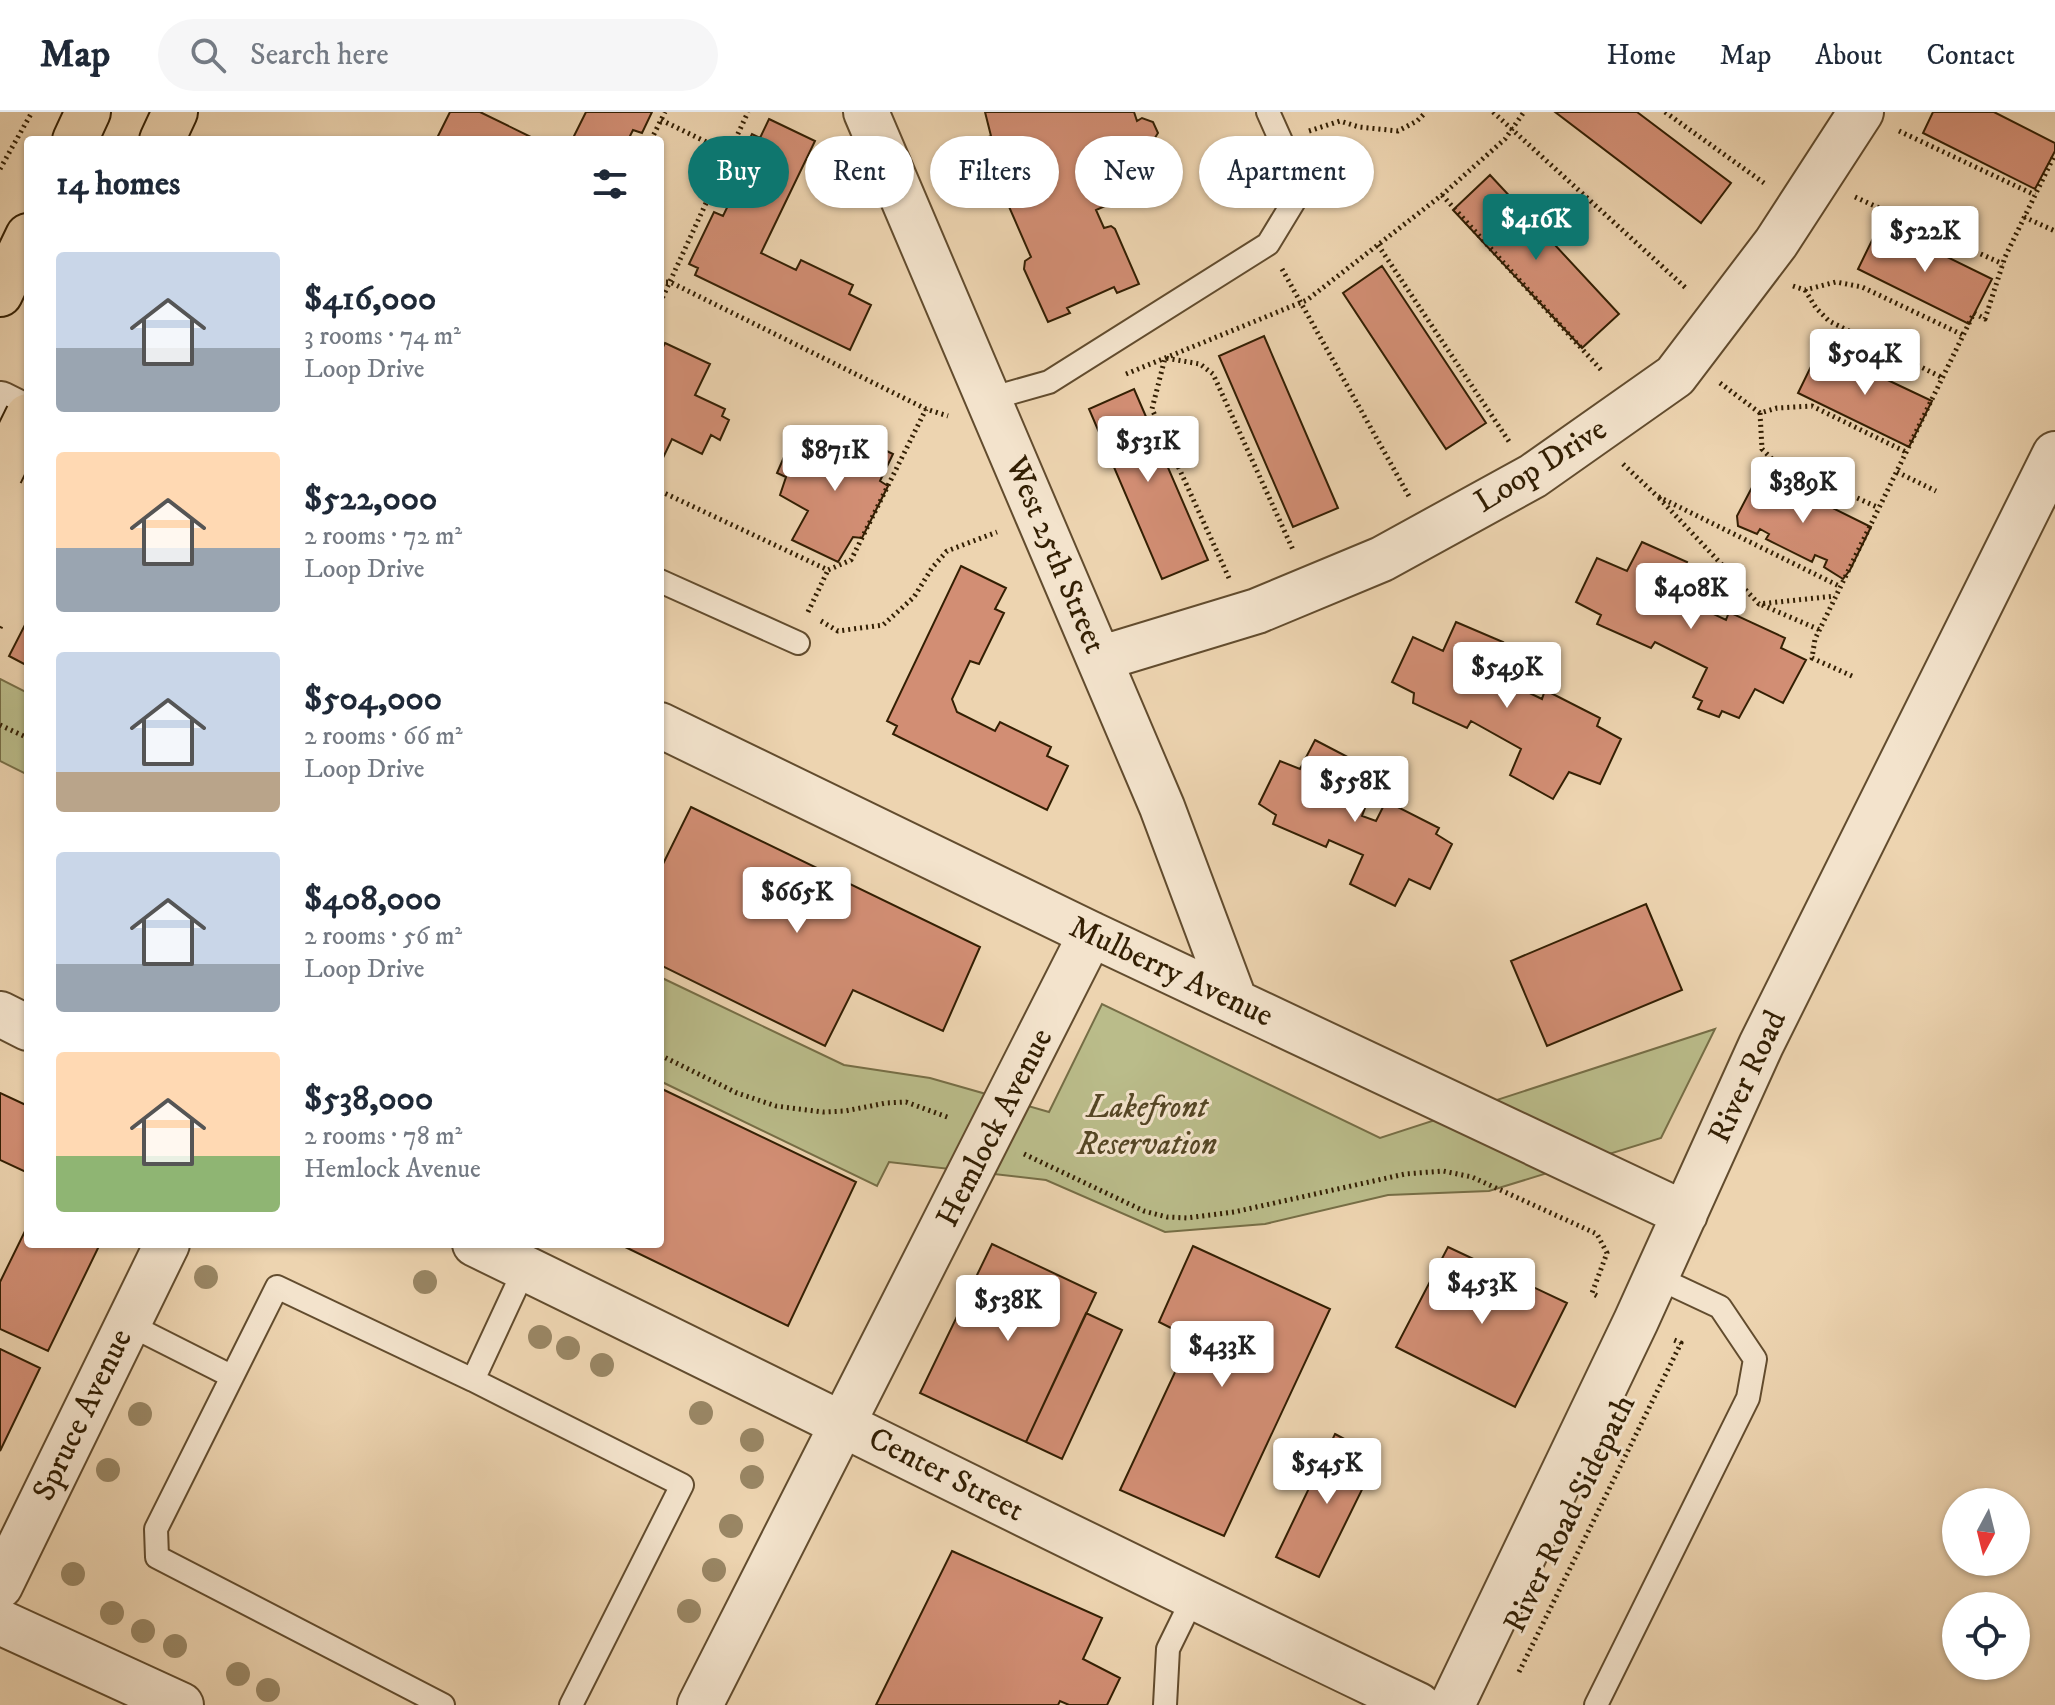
<!DOCTYPE html>
<meta charset="utf-8">
<style>
:root{--surface:#fff;--page:#f6f6f7;--text:#1f2937;--muted:#747a83;--line:#e0e1e3;--accent:#0f766e}
body{margin:0;font-family:"IM FELL DW Pica",serif;background:var(--page);color:var(--text);height:100vh;display:flex;flex-direction:column;font-size:30px;white-space:nowrap}
*{box-sizing:border-box;margin:0}
p{font-size:26px;color:var(--muted)}
.icon{flex:none;width:44px;height:44px;fill:none;stroke:currentColor;stroke-width:2;stroke-linecap:round;stroke-linejoin:round}
.map{position:relative;flex:1;overflow:hidden}
.side{position:absolute;left:24px;top:24px;width:640px;height:1112px;display:flex;flex-direction:column;background:var(--surface);border-radius:8px;box-shadow:0 2px 6px #0004}
.side>*{flex:none}
.guide{position:absolute;left:688px;top:24px;width:760px;height:72px;display:flex;gap:16px}
.needle{width:52px;rotate:187deg}
.tools{position:absolute;left:1942px;top:1376px;display:grid;gap:16px}
.tools a{display:grid;place-items:center;width:88px;height:88px;border-radius:50%;background:var(--surface);box-shadow:0 2px 6px #0004;font-size:40px}
.price{position:absolute;translate:-50% -68px;padding:0 18px;border-radius:8px;background:#fff;color:#222;font-size:26px;line-height:52px;filter:drop-shadow(0 2px 4px #0008)}
.price::after{content:'';position:absolute;left:50%;top:48px;width:24px;height:18px;margin-left:-12px;background:inherit;clip-path:polygon(0 0,100% 0,50% 100%)}
.price.selected{background:var(--accent);color:#fff}
ul{padding:0;list-style:none}
li{display:flex;align-items:center;gap:24px;height:200px;padding:0 32px}
li span{display:grid;place-items:center;flex:none;width:224px;height:160px;border-radius:8px;color:#555}
li>.icon{margin-inline-start:auto}
span .icon{width:96px;height:96px;fill:#fffc;stroke-width:1}
li b{font-size:34px}
h2{display:flex;justify-content:space-between;align-items:center;height:96px;padding:0 32px;font-size:34px}
.tag{padding:0 28px;border-radius:36px;background:var(--surface);box-shadow:0 2px 6px #0004;font-size:28px;line-height:72px}
.tag.selected{background:var(--accent);color:#fff}
header{display:flex;align-items:center;gap:48px;box-sizing:border-box;height:112px;padding:0 40px;background:var(--surface);border-bottom:2px solid var(--line)}
header strong{font-size:38px}
nav{display:flex;gap:44px;margin-inline-start:auto;font-size:28px}
.search{width:560px;height:72px;background:var(--page);display:flex;align-items:center;gap:20px;box-sizing:border-box;padding:0 28px;border-radius:44px;color:var(--muted);font-size:30px}
.map>svg:first-child{display:block}
.green{fill:#babc8a;stroke:#766e46;stroke-width:2}
.building{fill:#d28e74;stroke:#331f03;stroke-width:2}
.lines{fill:none;stroke-linecap:round;stroke-linejoin:round}
.lane-casing{stroke:#624c2e;stroke-width:26}
.street-casing{stroke:#624c2e;stroke-width:48}
.highway-casing{stroke:#331f03;stroke-width:48}
.path{stroke:#331f03;stroke-width:5;stroke-dasharray:2 4;stroke-linecap:butt}
.lane{stroke:#f3e3cc;stroke-width:22}
.street{stroke:#f3e3cc;stroke-width:44}
.highway{stroke:#edd4b0;stroke-width:44}
.highway-bridge-casing{stroke:#331f03;stroke-width:48;stroke-linecap:butt}
.highway-bridge{stroke:#edd4b0;stroke-width:44}
.tree{fill:#998664}
.labels{text-anchor:middle;dominant-baseline:central;stroke-width:6;stroke-linejoin:round;paint-order:stroke}
.street-label{font-size:32px;fill:#331f03;stroke:#f3e3cc}
.park-label{font-size:32px;font-style:italic;fill:#554625;stroke:#f3e3cc}
</style>
<header>
<strong>Map</strong>
<div class="search"><svg class="icon" aria-label="search" viewBox="0 0 24 24"><circle cx="10" cy="10" r="6"/><path d="M15 15l6 6"/></svg>Search here</div>
<nav><a>Home</a><a>Map</a><a>About</a><a>Contact</a></nav>
</header>
<div class="map">
<svg width="2055" height="1593" viewBox="0 0 2055 1593">
<rect width="100%" height="100%" fill="#edd4b0"/>
<filter id="stains"><feTurbulence type="fractalNoise" baseFrequency=".0025" numOctaves="4"/><feColorMatrix values="0 0 0 0 .2 0 0 0 0 .09 0 0 0 0 .02 0 0 0 .5 -.17"/></filter>
<radialGradient id="worn" r=".72"><stop offset=".6" stop-color="#630" stop-opacity="0"/><stop offset="1" stop-color="#630" stop-opacity=".3"/></radialGradient>
<path class="green" d="M0,567L28,581V663L0,649Z
M660,865L844,953L930,966L1049,1000L1102,892L1380,1026L1715,917L1661,1026L1489,1079L1388,1083L1265,1112L1165,1120L1046,1068L889,1050L877,1074L660,969Z"/>
<path class="building" d="M450,0H480L537,28H436Z
M586,0H652L642,21L633,18L628,28H572Z
M1134,0L1137,9L1142,6L1153,10L1158,21L1151,32L1137,39L1141,50L1130,55L1135,70L1130,83L1096,98L1104,116L1111,114L1115,117L1139,172L1117,181L1114,175L1067,196L1070,201L1048,210L1024,157L1025,149L1031,145L993,58L989,61L975,30L991,24L985,0Z
M1555,0H1637L1731,71L1701,111Z
M1933,0H1994L2055,31V39L2035,77L1923,21Z
M769,7L815,29L761,141L796,158L801,148L853,173L849,182L871,193L850,238L695,163L698,156L689,152L714,100L723,104L739,71L730,66L752,22L760,26Z
M1490,63L1619,202L1582,236L1453,98Z
M1880,112L1992,167L1969,212L1858,157Z
M1382,154L1486,311L1446,337L1343,181Z
M1264,224L1338,396L1293,415L1219,244Z
M665,231L710,252L695,283L725,297L722,304L729,308L720,328L711,323L702,342L672,327L660,352V241Z
M1820,236L1932,289L1909,335L1798,281Z
M1134,277L1208,448L1162,467L1089,297Z
M845,319L893,342L880,369L888,374L862,426L853,425L838,450L792,428L808,399L780,383L786,365L777,361L787,338L795,343L798,335L829,352Z
M1760,360L1871,415L1850,458L1843,467L1824,455L1827,448L1815,443L1812,450L1766,427L1769,422L1760,417L1757,422L1738,414L1737,404Z
M1642,430L1687,450L1671,482L1726,508L1729,500L1785,526L1781,536L1806,548L1783,591L1755,577L1739,606L1722,599L1719,605L1698,597L1702,589L1693,585L1707,556L1655,530L1651,536L1597,512L1601,503L1576,490L1597,446L1627,459Z
M961,454L1006,476L995,497L1004,501L979,552L970,549L952,587L957,600L995,619L1000,610L1051,635L1047,644L1068,654L1047,698L893,622L897,614L887,609Z
M28,507V554L9,544Z
M1456,510L1503,530L1488,561L1542,587L1545,578L1600,606L1597,614L1621,627L1600,672L1569,660L1553,687L1510,663L1521,637L1471,609L1467,616L1413,591L1414,581L1392,570L1413,525L1443,539Z
M1315,628L1361,652L1349,679L1368,688L1362,704L1376,709L1386,689L1439,716L1436,722L1452,732L1430,777L1409,767L1395,794L1350,772L1363,743L1329,728L1326,735L1273,712L1276,703L1259,692L1280,649L1300,657Z
M691,695L980,835L943,919L853,878L825,934L660,853V758Z
M1646,792L1682,878L1547,934L1511,849Z
M660,976L856,1070L788,1214L619,1132H660Z
M0,981L28,994V1061L0,1048Z
M28,1113V1132H100L48,1239L0,1217V1170Z
M992,1132L1096,1181L1026,1330L920,1281Z
M1193,1134L1330,1197L1224,1424L1120,1378L1191,1226L1159,1210Z
M1448,1135L1567,1191L1515,1295L1396,1235Z
M1086,1201L1122,1218L1062,1347L1026,1330Z
M0,1237L40,1256L0,1339Z
M1335,1322L1378,1345L1319,1465L1276,1445Z
M952,1439L1102,1506L1083,1547L1120,1566L1107,1593H1069L1060,1589L1058,1593H876Z"/>
<g class="lines">
<g class="lane-casing">
<path id="lane" d="M989,287L1049,270L1268,132L1302,76L1268,0
M660,469L798,531
M128,1212L231,1264
M473,1268L682,1373L571,1593
M443,1593L157,1445L156,1417L277,1175L473,1268L525,1156
M1165,1593L1168,1537L1193,1486
M1596,1593L1748,1286L1755,1247L1720,1195L1656,1165"/>
</g>
<g class="street-casing">
<path id="street" d="M866,0L1162,695L1235,890
M0,292L28,306
M1099,547L1257,499L1382,447L1533,364L1675,264L1776,131L1861,0
M660,613L1091,822L1685,1102
M0,902L28,916
M475,1132C790,1285 1102,1443 1418,1593
M0,1474L167,1132
M0,1510L181,1593
M700,1593L1091,822
M1452,1593L1636,1209L1761,933L2055,342"/>
</g>
<g class="highway-casing">
<path id="highway" d="M75,28L88,0
M162,28L175,0
M0,182L28,124"/>
</g>
<path class="path" d="M1493,0L1688,178
M1665,0L1764,71
M661,8L727,40
M1309,19L1340,9L1359,15L1398,19L1417,9L1426,0
M1899,19L2035,83
M651,28L665,0
M0,57L32,0
M1442,83L1603,260
M1855,85L2003,152
M2024,105L2055,119
M1378,133L1510,331
M1282,157L1410,386
M660,170H670L926,297L948,304
M1793,174L1805,178L1836,170L1862,175L1963,223
M1805,178L1816,196L1829,209L1943,266
M660,191L748,0
M1126,262L1307,188L1442,83L1505,27L1524,0
M1720,271L1760,301L1777,296L1812,294L1906,340
M1760,301L1762,337L1772,347L1879,396
M1623,352L1657,384L1841,475
M1897,360L1936,379
M660,379L828,458L851,448L926,297
M1659,386L1759,492L1835,484
M1229,466L1152,297L1165,246L1200,252L1213,262L1294,440
M1762,493L1820,518
M808,500L828,458
M821,509L838,519L883,513L914,485L932,456L947,439L997,420
M0,516L1,514
M1852,564L1812,546L1815,527L1974,201L1985,207L2005,145L2055,42
M0,613L28,626
M660,943L737,981L776,994L823,1000L845,999L886,991L906,990L950,1006
M1024,1042L1144,1099L1167,1105L1187,1106L1234,1100L1405,1062L1443,1059L1472,1065L1597,1122L1607,1141L1592,1181L1599,1185
M1519,1560L1681,1231L1674,1228"/>
<use href="#lane" class="lane"/>
<use href="#street" class="street"/>
<use href="#highway" class="highway"/>
<g class="highway-bridge-casing">
<path id="highway-bridge" d="M0,361L28,304"/>
</g>
<use href="#highway-bridge" class="highway-bridge"/>
</g>
<g class="tree">
<circle cx="206" cy="1165" r="12"/>
<circle cx="425" cy="1170" r="12"/>
<circle cx="540" cy="1225" r="12"/>
<circle cx="568" cy="1236" r="12"/>
<circle cx="602" cy="1253" r="12"/>
<circle cx="701" cy="1301" r="12"/>
<circle cx="140" cy="1302" r="12"/>
<circle cx="752" cy="1328" r="12"/>
<circle cx="108" cy="1358" r="12"/>
<circle cx="752" cy="1365" r="12"/>
<circle cx="731" cy="1414" r="12"/>
<circle cx="714" cy="1458" r="12"/>
<circle cx="73" cy="1462" r="12"/>
<circle cx="689" cy="1499" r="12"/>
<circle cx="112" cy="1501" r="12"/>
<circle cx="143" cy="1519" r="12"/>
<circle cx="175" cy="1534" r="12"/>
<circle cx="238" cy="1562" r="12"/>
<circle cx="268" cy="1578" r="12"/>
</g>
<g class="labels">
<g class="street-label">
<text transform="translate(1541 354) rotate(-32)">Loop Drive</text>
<text transform="translate(1055 443) rotate(67)">West 25th Street</text>
<text transform="translate(1171 860) rotate(25)">Mulberry Avenue</text>
<text transform="translate(1748 965) rotate(-65)">River Road</text>
<text transform="translate(995 1016) rotate(-63)">Hemlock Avenue</text>
<text transform="translate(83 1303) rotate(-64)">Spruce Avenue</text>
<text transform="translate(946 1363) rotate(27)">Center Street</text>
<text transform="translate(1570 1402) rotate(-64)">River Road Sidepath</text>
</g>
<g class="park-label">
<text x="1147" y="996">Lakefront<tspan x="1147" dy="37">Reservation</tspan></text>
</g>
</g>
<rect width="100%" height="100%" filter="url(#stains)"/>
<rect width="100%" height="100%" fill="url(#worn)"/>
</svg>
<div class="tools">
<a><svg class="needle" viewBox="-14 -14 28 28"><path d="M0-13l5 13h-10z" fill="#e53935"/><path d="M0 13l5-13h-10z" fill="#747a83"/></svg></a>
<a><svg class="icon" aria-label="locate" viewBox="0 0 24 24"><circle cx="12" cy="12" r="6"/><path d="M12 2v4M12 18v4M2 12h4M18 12h4"/></svg></a>
</div>
<b class="price selected" style="left:1536px;top:150px">$416K</b>
<b class="price" style="left:1925px;top:162px">$522K</b>
<b class="price" style="left:1865px;top:285px">$504K</b>
<b class="price" style="left:1148px;top:372px">$531K</b>
<b class="price" style="left:835px;top:381px">$871K</b>
<b class="price" style="left:1803px;top:413px">$389K</b>
<b class="price" style="left:1691px;top:519px">$408K</b>
<b class="price" style="left:1507px;top:598px">$549K</b>
<b class="price" style="left:1355px;top:712px">$558K</b>
<b class="price" style="left:797px;top:823px">$665K</b>
<b class="price" style="left:1482px;top:1214px">$453K</b>
<b class="price" style="left:1008px;top:1231px">$538K</b>
<b class="price" style="left:1222px;top:1277px">$433K</b>
<b class="price" style="left:1327px;top:1394px">$545K</b>
<div class="guide">
<a class="tag selected">Buy</a>
<a class="tag">Rent</a>
<a class="tag">Filters</a>
<a class="tag">New</a>
<a class="tag">Apartment</a>
</div>
<section class="side">
<h2>14 homes<svg class="icon" aria-label="filters" viewBox="0 0 24 24"><path d="M4 7h16M4 17h16"/><circle cx="9" cy="7" r="2"/><circle cx="15" cy="17" r="2"/></svg></h2>
<ul>
<li><span style="background:linear-gradient(#c9d6e8 60%,#9aa5b1 0)"><svg class="icon" aria-label="home" viewBox="0 0 24 24"><path d="M3 11l9-7 9 7M6 9v11h12V9"/></svg></span><div><b>$416,000</b><p>3 rooms · 74 m²</p><p>Loop Drive</p></div></li>
<li><span style="background:linear-gradient(#ffd9b3 60%,#9aa5b1 0)"><svg class="icon" aria-label="home" viewBox="0 0 24 24"><path d="M3 11l9-7 9 7M6 9v11h12V9"/></svg></span><div><b>$522,000</b><p>2 rooms · 72 m²</p><p>Loop Drive</p></div></li>
<li><span style="background:linear-gradient(#c9d6e8 75%,#b9a48a 0)"><svg class="icon" aria-label="home" viewBox="0 0 24 24"><path d="M3 11l9-7 9 7M6 9v11h12V9"/></svg></span><div><b>$504,000</b><p>2 rooms · 66 m²</p><p>Loop Drive</p></div></li>
<li><span style="background:linear-gradient(#c9d6e8 70%,#9aa5b1 0)"><svg class="icon" aria-label="home" viewBox="0 0 24 24"><path d="M3 11l9-7 9 7M6 9v11h12V9"/></svg></span><div><b>$408,000</b><p>2 rooms · 56 m²</p><p>Loop Drive</p></div></li>
<li><span style="background:linear-gradient(#ffd9b3 65%,#8fb573 0)"><svg class="icon" aria-label="home" viewBox="0 0 24 24"><path d="M3 11l9-7 9 7M6 9v11h12V9"/></svg></span><div><b>$538,000</b><p>2 rooms · 78 m²</p><p>Hemlock Avenue</p></div></li>
</ul>
</section>
</div>
